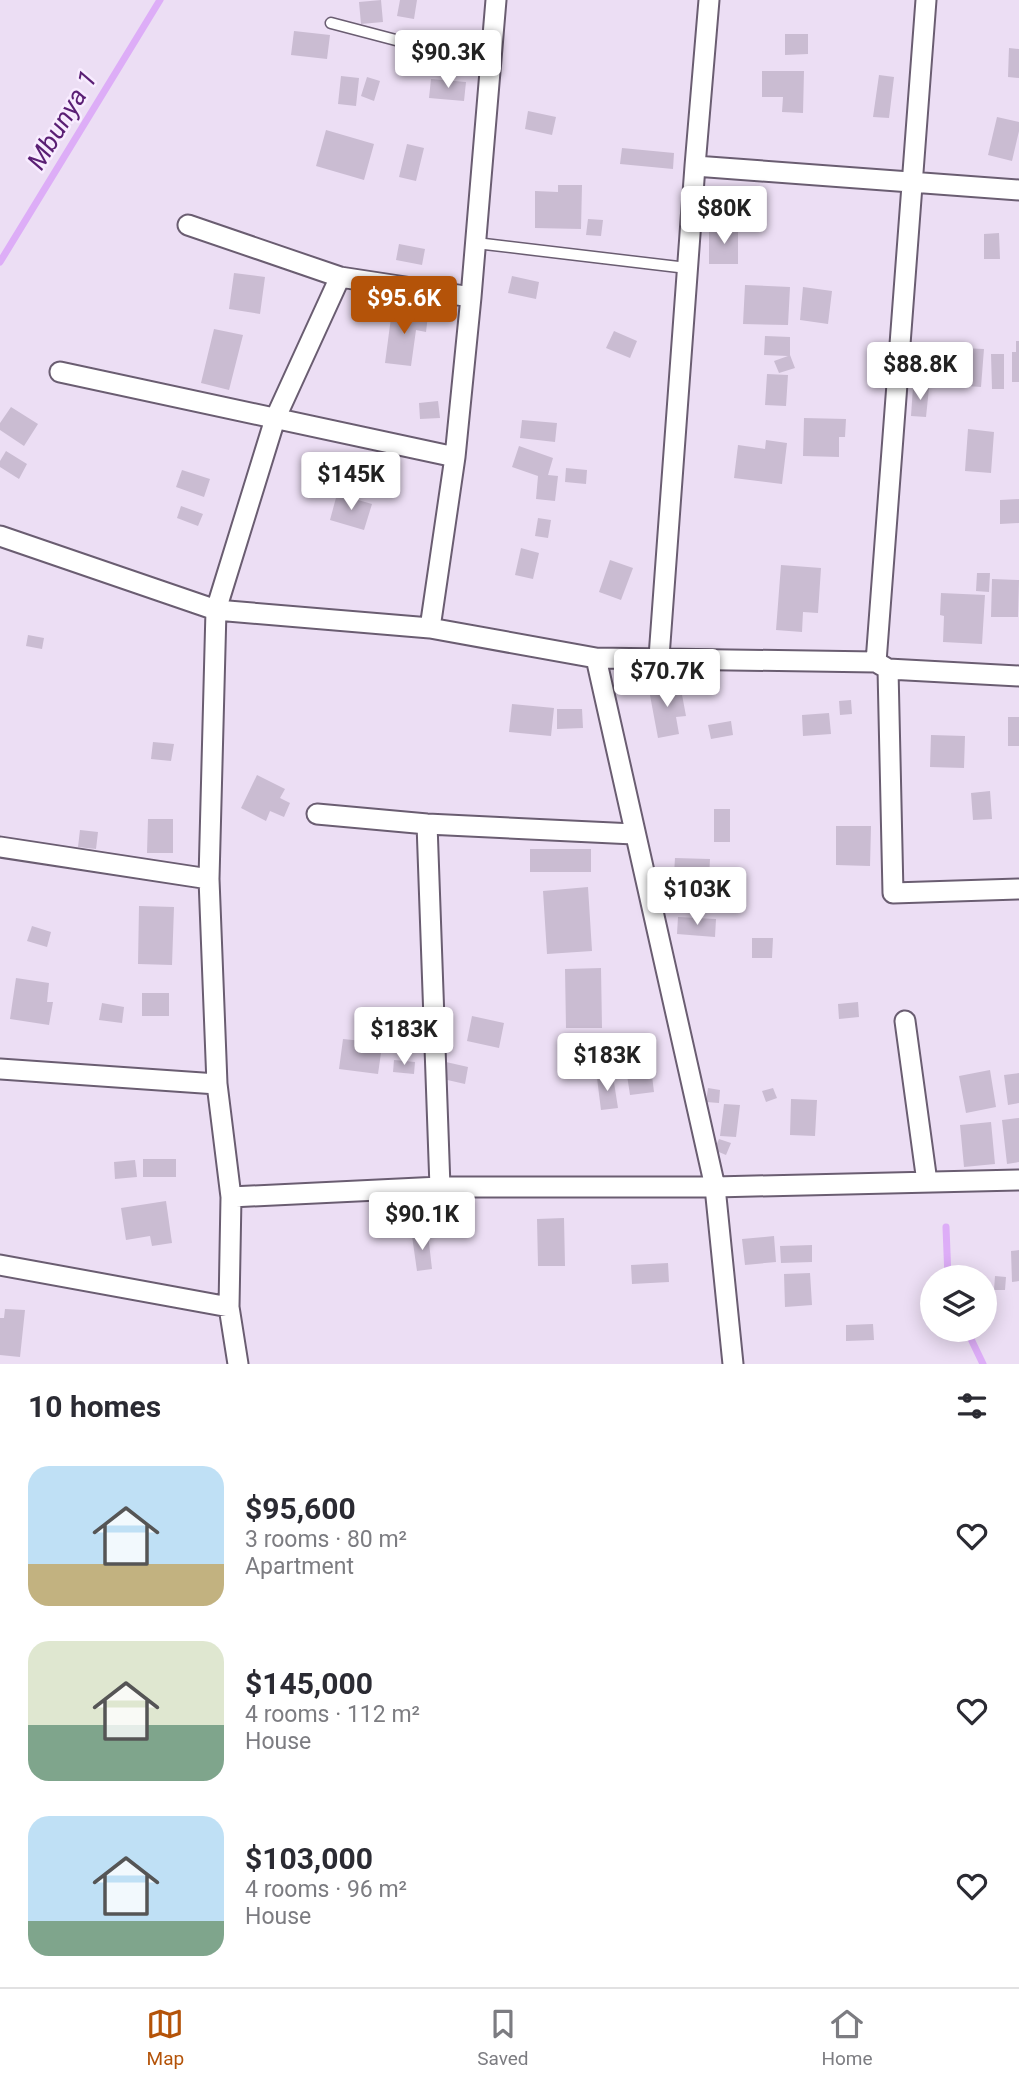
<!DOCTYPE html>
<meta charset="utf-8">
<style>
:root{--surface:#fff;--page:#f2f2f3;--text:#2b2b33;--muted:#7c7c81;--line:#e1e1e2;--accent:#b45309}
body{margin:0;font-family:Roboto,sans-serif;background:var(--page);color:var(--text);height:100vh;display:flex;flex-direction:column;font-size:26px;white-space:nowrap}
*{box-sizing:border-box;margin:0}
p{font-size:23px;color:var(--muted)}
.icon{flex:none;width:38px;height:38px;fill:none;stroke:currentColor;stroke-width:2;stroke-linecap:round;stroke-linejoin:round}
.map{position:relative;height:1364px;overflow:hidden}
.details{display:flex;flex-direction:column;background:var(--surface);flex:1}
.details>*{flex:none}
.fabs{position:absolute;left:920px;top:1265px;display:grid;gap:14px}
.fabs a{display:grid;place-items:center;width:77px;height:77px;border-radius:50%;background:var(--surface);box-shadow:0 4px 18px #0003;font-size:35px}
.price{position:absolute;translate:-50% -60px;padding:0 16px;border-radius:7px;background:#fff;color:#222;font-size:23px;line-height:46px;filter:drop-shadow(0 2px 4px #0008)}
.price::after{content:'';position:absolute;left:50%;top:42px;width:21px;height:16px;margin-left:-10px;background:inherit;clip-path:polygon(0 0,100% 0,50% 100%)}
.price.selected{background:var(--accent);color:#fff}
ul{padding:0;list-style:none}
li{display:flex;align-items:center;gap:21px;height:175px;padding:0 28px}
li span{display:grid;place-items:center;flex:none;width:196px;height:140px;border-radius:21px;color:#555}
li>.icon{margin-inline-start:auto}
span .icon{width:84px;height:84px;fill:#fffc;stroke-width:1}
li b{font-size:30px}
h2{display:flex;justify-content:space-between;align-items:center;height:84px;padding:0 28px;font-size:30px}
.tab-bar{display:flex;justify-content:space-around;align-items:center;height:98px;border-top:2px solid var(--line);background:var(--surface);font-size:19px;color:var(--muted)}
.tab-bar a{display:grid;justify-items:center;gap:4px}
.tab-bar .selected{color:var(--accent)}
.map>svg:first-child{display:block}
.lines{fill:none;stroke-linecap:round;stroke-linejoin:round}
.stream{stroke:#ddadf7;stroke-width:7}
.building{fill:#cabcd2}
.lane-casing{stroke:#6a5d71;stroke-width:13}
.street-casing{stroke:#6a5d71;stroke-width:23}
.lane{stroke:#fff;stroke-width:10}
.street{stroke:#fff;stroke-width:19}
.labels{text-anchor:middle;dominant-baseline:central;stroke-width:5;stroke-linejoin:round;paint-order:stroke}
.water-label{font-size:26px;font-style:italic;fill:#5a1e74;stroke:#f8ecff}
</style>
<div class="map">
<svg width="1019" height="1364" viewBox="0 0 1019 1364">
<rect width="100%" height="100%" fill="#ecdef4"/>
<g class="lines">
<path class="stream" d="M0,262L160,0
M946,1227L948,1278
M970,1330L971,1339L983,1364"/>
</g>
<path class="building" d="M381,0L383,22L361,24L359,2Z
M400,0H417L414,19L397,16Z
M294,31L330,35L327,59L291,55Z
M785,34H808V54L785,55Z
M1009,48L1019,49V78L1008,77Z
M762,71H804L803,113L782,112L783,97H762Z
M879,75L894,77L889,118L873,117Z
M341,76L359,78L356,106L338,104Z
M367,77L380,81L374,101L361,96Z
M431,79L466,82L464,101L429,98Z
M528,111L556,117L552,135L525,129Z
M997,117L1019,122V131L1012,161L988,155Z
M326,130L374,144L364,180L316,166Z
M407,144L424,148L416,181L399,177Z
M622,148L674,153L673,169L620,164Z
M558,185H582L581,229L535,228V191L558,192Z
M588,219L603,220L601,236L586,235Z
M709,229H738V264H709Z
M999,233L1000,259H984V234Z
M399,244L425,249L422,265L396,260Z
M234,273L265,277L260,314L229,309Z
M512,276L539,282L536,299L508,293Z
M745,285L790,287L788,325L743,324Z
M803,287L832,291L828,324L800,320Z
M392,310L428,315L426,332L416,330L411,366L385,363Z
M214,329L243,335L229,390L201,383Z
M614,331L637,341L630,358L606,348Z
M765,336L790,337V355L795,368L779,373L774,361L788,356L764,355Z
M1016,341H1019V382H1012V352H1016Z
M940,347L984,349L981,387L938,384Z
M991,354H1004V389H992Z
M923,368L924,382H913L912,369Z
M767,374L788,375L786,406L765,405Z
M913,387L929,388L926,417L911,416Z
M438,401L440,418L420,419L419,403Z
M11,407L38,424L24,446L0,430V423Z
M804,418L846,419L845,437H839V457L803,456Z
M522,420L557,423L555,442L520,438Z
M968,429L994,432L991,473L965,471Z
M766,440L787,443L782,484L734,478L738,445L765,449Z
M519,446L553,458L548,475L558,476L555,501L536,499L538,476L512,467Z
M6,451L27,464L19,479L0,467V461Z
M566,468L587,470L586,484L565,482Z
M182,470L210,479L204,497L176,487Z
M337,494L372,504L364,530L330,520Z
M1019,499V523L1000,524V500Z
M181,506L203,514L198,526L177,518Z
M538,518L551,520L548,538L535,536Z
M521,548L539,553L533,579L515,575Z
M610,560L633,568L621,600L599,592Z
M781,565L821,568L818,613L803,612L802,632L776,630Z
M977,573H990L989,592L976,591Z
M992,579L1019,580L1018,617H991Z
M941,593L985,595L982,644L943,642L944,616L940,615Z
M28,635L44,638L42,649L26,646Z
M680,684L686,716L676,717L679,734L658,738L649,690Z
M851,700L852,714L840,715L839,701Z
M512,704L554,708L551,736L509,732Z
M557,709H582L583,728L557,729Z
M829,713L831,734L803,736L802,715Z
M1008,717H1019V746H1008Z
M731,721L733,735L711,739L708,725Z
M931,735L965,736L964,768L930,767Z
M153,742L174,744L171,761L151,759Z
M257,775L285,789L280,798L290,803L284,817L270,811L266,821L241,808Z
M990,791L992,819L973,820L971,793Z
M714,809H730V842H714Z
M148,819H173V853H147Z
M836,826H871L870,866L836,865Z
M80,830L98,832L96,849L78,847Z
M530,849H591V872H530Z
M675,858L710,859L709,877L674,875Z
M688,881L719,883L717,908L687,906Z
M588,887L592,951L547,954L543,891Z
M139,906L174,907L172,965L138,964Z
M678,917L716,919L715,937L677,934Z
M32,926L51,932L47,947L27,941Z
M752,938H773L772,958H752Z
M601,968L602,1028H566L565,969Z
M16,978L49,983L47,1002H53L49,1025L10,1019Z
M142,993H169V1016H142Z
M858,1002L859,1017L839,1019L838,1004Z
M102,1003L124,1007L122,1023L99,1020Z
M472,1016L504,1023L499,1048L467,1041Z
M364,1030L384,1032L378,1074L339,1069L343,1039L362,1041Z
M595,1054H617V1069H595Z
M650,1059L654,1092L630,1095L625,1062Z
M394,1060L415,1062L414,1074L393,1072Z
M446,1062L468,1067L465,1084L443,1079Z
M990,1070L996,1107L966,1113L959,1076Z
M1019,1073V1103L1008,1105L1004,1075Z
M613,1076L618,1108L601,1110L597,1078Z
M708,1088L720,1090L719,1103L706,1102Z
M773,1088L777,1098L766,1102L762,1091Z
M791,1099L817,1100L815,1136L790,1135Z
M724,1104L740,1105L736,1137L720,1136Z
M1019,1118V1162L1007,1164L1002,1120Z
M991,1122L995,1164L964,1167L960,1125Z
M719,1139L731,1143L726,1155L714,1150Z
M143,1159H176V1177H143Z
M135,1160L137,1177L115,1179L114,1162Z
M166,1201L172,1243L152,1246L150,1236L126,1240L121,1208Z
M564,1218L565,1266H538L537,1219Z
M428,1234L432,1269L417,1271L412,1236Z
M774,1236L776,1262L745,1265L742,1239Z
M812,1245V1262L781,1263L780,1246Z
M1019,1250V1281L1012,1282L1011,1251Z
M668,1263L669,1282L632,1284L631,1265Z
M810,1273L812,1305L785,1307L784,1274Z
M995,1276L1006,1277L1005,1290H994Z
M5,1309L25,1310L20,1357L0,1355V1318H4Z
M873,1324L874,1340L846,1341V1325Z"/>
<g class="lines">
<g class="lane-casing">
<path id="lane" d="M331,23L491,65
M476,243L687,268"/>
</g>
<g class="street-casing">
<path id="street" d="M695,166L1019,190
M188,225L340,277L471,297
M60,372L455,457
M0,536L216,610L430,628L596,658L876,662L888,669L1019,676
M430,628L455,457L471,297L496,0
M659,657L695,166L709,0
M596,658L715,1187L733,1364
M876,662L926,0
M888,669L893,893L1019,889
M317,814L427,824L634,834
M427,824L440,1187
M0,847L209,879
M905,1021L927,1182
M0,1069L217,1084
M231,1197L440,1187H715L1019,1180
M0,1265L229,1307
M238,1364L229,1307L231,1197L217,1084L209,879L216,610L275,419L340,277"/>
</g>
<use href="#lane" class="lane"/>
<use href="#street" class="street"/>
</g>
<g class="labels">
<g class="water-label">
<text transform="translate(62 120) rotate(-59)">Mbunya 1</text>
</g>
</g>
</svg>
<div class="fabs">
<a><svg class="icon" aria-label="layers" viewBox="0 0 24 24"><path d="M12 4l9 5-9 5-9-5zM3 14l9 5 9-5"/></svg></a>
</div>
<b class="price" style="left:448px;top:90px">$90.3K</b>
<b class="price" style="left:724px;top:246px">$80K</b>
<b class="price selected" style="left:404px;top:336px">$95.6K</b>
<b class="price" style="left:920px;top:402px">$88.8K</b>
<b class="price" style="left:351px;top:512px">$145K</b>
<b class="price" style="left:667px;top:709px">$70.7K</b>
<b class="price" style="left:697px;top:927px">$103K</b>
<b class="price" style="left:404px;top:1067px">$183K</b>
<b class="price" style="left:607px;top:1093px">$183K</b>
<b class="price" style="left:422px;top:1252px">$90.1K</b>
</div>
<section class="details">
<h2>10 homes<svg class="icon" aria-label="filters" viewBox="0 0 24 24"><path d="M4 7h16M4 17h16"/><circle cx="9" cy="7" r="2"/><circle cx="15" cy="17" r="2"/></svg></h2>
<ul>
<li><span style="background:linear-gradient(#bfe0f5 70%,#c2b280 0)"><svg class="icon" aria-label="home" viewBox="0 0 24 24"><path d="M3 11l9-7 9 7M6 9v11h12V9"/></svg></span><div><b>$95,600</b><p>3 rooms · 80 m²</p><p>Apartment</p></div><svg class="icon" aria-label="heart" viewBox="0 0 24 24"><path d="M12 20l-8-8c-3-5 5-10 8-4 3-6 11-1 8 4z"/></svg></li>
<li><span style="background:linear-gradient(#dfe7d0 60%,#7fa58c 0)"><svg class="icon" aria-label="home" viewBox="0 0 24 24"><path d="M3 11l9-7 9 7M6 9v11h12V9"/></svg></span><div><b>$145,000</b><p>4 rooms · 112 m²</p><p>House</p></div><svg class="icon" aria-label="heart" viewBox="0 0 24 24"><path d="M12 20l-8-8c-3-5 5-10 8-4 3-6 11-1 8 4z"/></svg></li>
<li><span style="background:linear-gradient(#bfe0f5 75%,#7fa58c 0)"><svg class="icon" aria-label="home" viewBox="0 0 24 24"><path d="M3 11l9-7 9 7M6 9v11h12V9"/></svg></span><div><b>$103,000</b><p>4 rooms · 96 m²</p><p>House</p></div><svg class="icon" aria-label="heart" viewBox="0 0 24 24"><path d="M12 20l-8-8c-3-5 5-10 8-4 3-6 11-1 8 4z"/></svg></li>
</ul>
</section>
<nav class="tab-bar">
<a class="selected"><svg class="icon" aria-label="map" viewBox="0 0 24 24"><path d="M3 6l6-2 6 2 6-2v14l-6 2-6-2-6 2zM9 4v14M15 6v14"/></svg>Map</a>
<a><svg class="icon" aria-label="saved" viewBox="0 0 24 24"><path d="M7 4h10v16l-5-4-5 4z"/></svg>Saved</a>
<a><svg class="icon" aria-label="home" viewBox="0 0 24 24"><path d="M3 11l9-7 9 7M6 9v11h12V9"/></svg>Home</a>
</nav>
